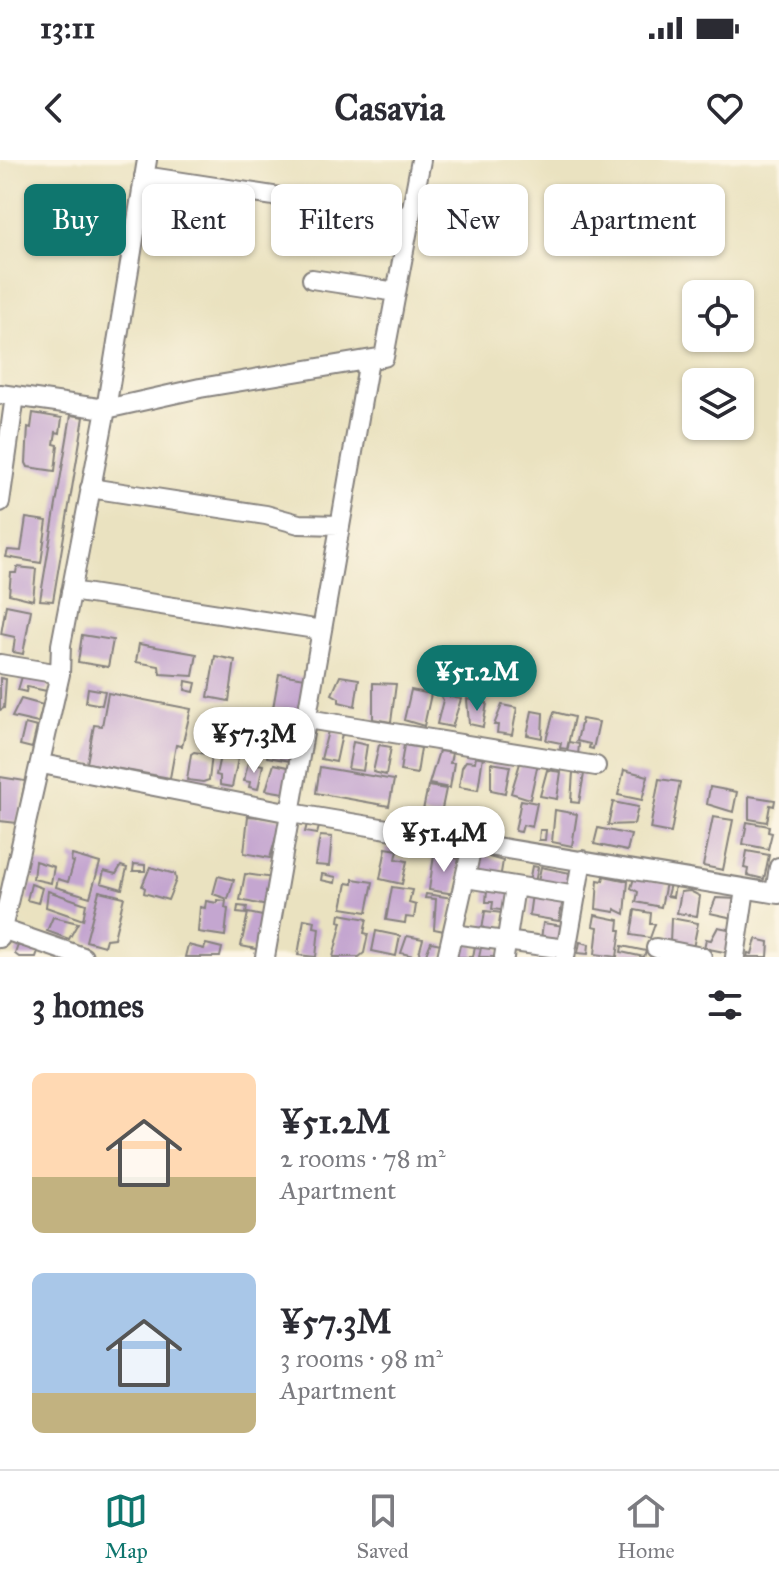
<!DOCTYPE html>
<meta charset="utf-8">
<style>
:root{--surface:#fff;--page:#f7f7f7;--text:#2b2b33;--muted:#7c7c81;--line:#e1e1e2;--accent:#0f766e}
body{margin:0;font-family:"IM FELL Great Primer",serif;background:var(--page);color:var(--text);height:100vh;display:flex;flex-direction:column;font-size:30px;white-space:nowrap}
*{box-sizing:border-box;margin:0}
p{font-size:26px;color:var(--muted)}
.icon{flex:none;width:44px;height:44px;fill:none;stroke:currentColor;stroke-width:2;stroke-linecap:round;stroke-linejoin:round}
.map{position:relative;height:797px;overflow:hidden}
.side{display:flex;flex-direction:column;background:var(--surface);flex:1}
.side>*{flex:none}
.top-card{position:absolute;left:24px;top:24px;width:732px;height:72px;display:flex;gap:16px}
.tools{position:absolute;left:682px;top:120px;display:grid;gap:16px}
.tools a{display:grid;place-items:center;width:72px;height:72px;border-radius:12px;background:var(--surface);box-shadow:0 2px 6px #0004;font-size:40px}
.price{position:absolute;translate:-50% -68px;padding:0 18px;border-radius:28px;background:#fff;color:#222;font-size:26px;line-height:52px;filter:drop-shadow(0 2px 4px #0008)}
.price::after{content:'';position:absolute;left:50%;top:48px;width:24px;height:18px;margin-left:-12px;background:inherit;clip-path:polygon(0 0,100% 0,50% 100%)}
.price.selected{background:var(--accent);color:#fff}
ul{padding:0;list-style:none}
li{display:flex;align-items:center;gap:24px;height:200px;padding:0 32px}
li span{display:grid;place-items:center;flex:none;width:224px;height:160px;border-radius:12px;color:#555}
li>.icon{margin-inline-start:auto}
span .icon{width:96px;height:96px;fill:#fffc;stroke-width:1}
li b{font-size:34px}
h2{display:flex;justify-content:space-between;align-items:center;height:96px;padding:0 32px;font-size:34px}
.pill{padding:0 28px;border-radius:12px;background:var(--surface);box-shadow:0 2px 6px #0004;font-size:28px;line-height:72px}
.pill.selected{background:var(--accent);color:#fff}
.status{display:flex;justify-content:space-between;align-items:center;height:56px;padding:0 40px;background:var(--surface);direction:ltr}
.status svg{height:22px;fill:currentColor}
header{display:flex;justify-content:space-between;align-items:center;height:104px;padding:0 32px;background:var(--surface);font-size:36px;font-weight:700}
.menu{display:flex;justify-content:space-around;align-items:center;height:112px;border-top:2px solid var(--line);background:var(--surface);font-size:22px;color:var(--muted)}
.menu a{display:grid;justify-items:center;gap:4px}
.menu .selected{color:var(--accent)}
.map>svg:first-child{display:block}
.building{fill:#c4a6d0}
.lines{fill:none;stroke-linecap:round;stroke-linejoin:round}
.minor-casing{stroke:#86827e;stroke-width:22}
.minor{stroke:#fff;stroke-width:18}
</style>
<div class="status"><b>13:11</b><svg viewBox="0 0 49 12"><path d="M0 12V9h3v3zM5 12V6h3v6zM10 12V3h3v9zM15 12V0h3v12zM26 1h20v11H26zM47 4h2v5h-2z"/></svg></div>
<header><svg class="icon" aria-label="back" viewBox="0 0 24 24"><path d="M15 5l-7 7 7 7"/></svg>Casavia<svg class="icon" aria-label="heart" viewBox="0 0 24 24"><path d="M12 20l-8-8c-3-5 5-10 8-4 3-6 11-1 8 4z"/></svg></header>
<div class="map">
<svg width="779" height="797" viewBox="0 0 779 797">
<rect width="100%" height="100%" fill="#fcf5e5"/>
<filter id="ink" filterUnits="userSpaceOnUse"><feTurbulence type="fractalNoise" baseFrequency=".0125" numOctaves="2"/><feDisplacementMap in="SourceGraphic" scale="16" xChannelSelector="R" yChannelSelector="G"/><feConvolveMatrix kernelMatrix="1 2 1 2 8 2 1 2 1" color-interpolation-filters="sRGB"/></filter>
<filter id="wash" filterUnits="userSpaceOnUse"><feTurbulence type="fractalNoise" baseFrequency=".006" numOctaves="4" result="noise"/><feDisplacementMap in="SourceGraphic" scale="32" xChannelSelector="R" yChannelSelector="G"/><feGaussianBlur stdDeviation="1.8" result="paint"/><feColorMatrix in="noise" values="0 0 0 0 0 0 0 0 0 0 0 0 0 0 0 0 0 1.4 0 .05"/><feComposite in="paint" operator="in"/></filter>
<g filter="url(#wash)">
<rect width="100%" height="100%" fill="#eae2c0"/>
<g id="blocks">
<path class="building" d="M33,253L62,258L60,273L56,272L54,284L58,285L55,311L28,307L26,303L28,267L31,268Z
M71,255L84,257L53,441L40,440Z
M26,358L47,361L41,403L6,397L8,390L21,391Z
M17,407L36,409L33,440L9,434L11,413H16Z
M6,445L31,450L23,494L13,492L15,477L1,474Z
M82,475L113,480L108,507L78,502Z
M139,484L197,494L193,516L160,514L159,506L136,502Z
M215,496L235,500L229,541L208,537Z
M23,513L49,517L47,531L27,527L26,532L18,530Z
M279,514L306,518L302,552L273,548Z
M340,516L359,519L355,546L339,542V538L332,534Z
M0,518L6,519L4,548L0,550Z
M186,521L196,523L194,532L185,530Z
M373,523L396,524L391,562L373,559Z
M88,528L105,531L102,545L86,542Z
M411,530L431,534L424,566L404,560Z
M108,533L191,549L182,586L176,585L170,618L87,603L94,565L102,566Z
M440,535L461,539L452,567L437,564L443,540Z
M21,539L43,545L38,563L12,557Z
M467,539L487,543L483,567L469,564Z
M502,545L517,548L512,575L497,573L498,565H494Z
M532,551L543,553L542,578L527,575Z
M554,552L574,557L567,589L560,588L561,583L546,580Z
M241,559L254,562L252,575L239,573Z
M582,559L599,562L593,589L589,588L590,584L577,581Z
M25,564L37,567L32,588L20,585Z
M271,565L296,569L291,601L267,597L269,586L262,585L265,568L271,569Z
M328,571L342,574L336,602L321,599Z
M353,582L367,585L363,611L348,609Z
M569,582L579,584L578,595L567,593Z
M379,585L391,587L386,615L373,612Z
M404,585L421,588L417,614L400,611Z
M439,591L452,593L450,603H454L450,628L429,624Z
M194,592L212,595L209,620L203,622L187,620L191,594Z
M476,595L483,596L478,630L459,627L462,607L466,601L475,602Z
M220,596L238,599L232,627L220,625V616L216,615Z
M521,600L538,603L530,639L511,633Z
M248,602L263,605L258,629L249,627L250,622L244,621Z
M491,603L510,606L505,633L491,630Z
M274,604L292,608L284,633L266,630Z
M320,607L394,620L389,646L316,633Z
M547,610L561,612L557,639L540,636Z
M624,610L648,616L642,640L618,635Z
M573,612L584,614L579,643L571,642Z
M0,617L25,621L17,663L0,661Z
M659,619L680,622L671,673L650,669Z
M428,626L446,629L440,658L422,655Z
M710,627L737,632L733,652L707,644Z
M749,636L775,640L774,646L770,645L767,662L749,659Z
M521,640L537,643L532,667L523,665L521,672L515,671Z
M613,642L638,647L634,664L608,665Z
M555,650L577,654L572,686L552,682Z
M248,656L281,659L270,698L244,693Z
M713,657L733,660L723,710L703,706Z
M747,662L769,666L768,672L772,673L768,689L743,684Z
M307,664L319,667L317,674L305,672Z
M598,668L631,675L627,691L594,684Z
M540,670H546L545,680H539Z
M320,676L332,677L329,706L315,705Z
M386,688L398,690L396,699L407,701L402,724L380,719Z
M747,691L769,695L764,719L747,715L748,709L744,708Z
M72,695L100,703L90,737L56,727L58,719L68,722L74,702L71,701Z
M434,695L460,699L455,734L429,730Z
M482,695L503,701L500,719L472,714L474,696Z
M35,701L54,707L51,723L33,719Z
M134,704L145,705V711H133Z
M121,706L127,708L122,729L101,723L104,711L116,714Z
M532,706L538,707L535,723L529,722Z
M150,707L175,714L176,720L168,740L144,733L145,728L142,726Z
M541,707L575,714L572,728L538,722Z
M245,714L274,718L271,732L266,731L267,746L240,740Z
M322,714L336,717L335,723L321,720Z
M218,716L234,720L228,739L213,734Z
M604,716L628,721L625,754L615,749V752L596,749L598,720L603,721Z
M634,718L666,723L661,747L636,742L638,732L631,728Z
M353,719L373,722L367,752L342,748L347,723L353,724Z
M31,724L42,728L38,743L27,740Z
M670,724L675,725L673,737L667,736Z
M392,727L412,730L409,743L416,745L414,758L406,757L405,763L386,760Z
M487,729L511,732L508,751L492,749L493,742H486Z
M48,731L86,744L83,760L46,747Z
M99,731L124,737L114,778L106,779L104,786L86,781Z
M690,731L700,736L697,756L677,753L681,732Z
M426,734L453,738L444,771L434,769L436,739L425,738Z
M532,734L563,739L559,761L529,756Z
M716,738L738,739L733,758L710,753Z
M217,740L226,741L225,748L228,749L225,776L198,772L200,747L205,748L206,741L217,743Z
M238,746L247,747L246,754L237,753Z
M635,750L651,753L650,764H655L650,778L631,775Z
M485,751L503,753L499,773L482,770Z
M248,753L267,757L261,790L241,786Z
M340,754L367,759L364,773L368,774L364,793L359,797H333L342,762L339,761Z
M595,755L619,760L618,770H621L617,797L595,794L598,767L593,766Z
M53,757L78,763L69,779L47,771Z
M671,758L698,763L693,788L670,784Z
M304,759L315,761L314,767L319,768L316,797L298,795Z
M543,763L564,766L561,783L541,780Z
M718,767L733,770L729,793L704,788L706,779L711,780Z
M376,771L400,776L396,796L372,791Z
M407,776L423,779L418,797L401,793Z
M455,779L475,786L473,797H451Z
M756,779L769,782L768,797H747L748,793L752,794Z
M431,782L446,785L442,797H425Z
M580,782L589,784L588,794L578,793Z
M482,783L498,787L500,797H479Z
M206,784L222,788L220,797H185L188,785L204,789Z
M18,785L38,791L36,797H19L15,794Z
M622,786L646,791L644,797L621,792Z"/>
</g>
</g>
<g filter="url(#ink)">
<use href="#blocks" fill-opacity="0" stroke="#86827e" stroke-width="2"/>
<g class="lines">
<g class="minor-casing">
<path id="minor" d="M144,16L410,57
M312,119L396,132
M0,234L106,249L200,228L384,197L421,0
M90,328L266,355L299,364L340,365
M0,342L15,236
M71,431L322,470
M0,504L60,514
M307,559L596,606
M42,604L291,653L779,734
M466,718L576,736
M775,733L779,707
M2,769L83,797
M453,774L566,789
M0,778L60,514L61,485L106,249L147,0
M656,788L702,797
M265,797L369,200
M447,797L473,682
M504,797L515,727
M565,797L582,700
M735,797L745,729"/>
</g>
<use href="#minor" class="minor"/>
</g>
</g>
</svg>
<div class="tools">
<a><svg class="icon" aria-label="locate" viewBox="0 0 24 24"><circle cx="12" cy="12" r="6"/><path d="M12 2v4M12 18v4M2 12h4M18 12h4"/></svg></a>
<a><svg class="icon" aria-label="layers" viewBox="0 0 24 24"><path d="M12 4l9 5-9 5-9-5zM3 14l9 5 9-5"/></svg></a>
</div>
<b class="price selected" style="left:477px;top:553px">¥51.2M</b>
<b class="price" style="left:254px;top:615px">¥57.3M</b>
<b class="price" style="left:444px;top:714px">¥51.4M</b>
<div class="top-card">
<a class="pill selected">Buy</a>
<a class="pill">Rent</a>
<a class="pill">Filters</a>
<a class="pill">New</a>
<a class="pill">Apartment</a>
</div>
</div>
<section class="side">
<h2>3 homes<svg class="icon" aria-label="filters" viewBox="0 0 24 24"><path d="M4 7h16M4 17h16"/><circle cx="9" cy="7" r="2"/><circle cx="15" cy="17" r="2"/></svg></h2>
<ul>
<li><span style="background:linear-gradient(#ffd9b3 65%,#c2b280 0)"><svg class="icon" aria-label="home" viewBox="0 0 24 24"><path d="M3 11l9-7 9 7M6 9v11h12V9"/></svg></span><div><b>¥51.2M</b><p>2 rooms · 78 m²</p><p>Apartment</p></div></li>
<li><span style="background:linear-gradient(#a9c7e8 75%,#c2b280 0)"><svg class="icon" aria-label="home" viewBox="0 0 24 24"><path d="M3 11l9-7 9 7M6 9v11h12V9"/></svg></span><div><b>¥57.3M</b><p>3 rooms · 98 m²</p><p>Apartment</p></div></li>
</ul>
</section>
<nav class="menu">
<a class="selected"><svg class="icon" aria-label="map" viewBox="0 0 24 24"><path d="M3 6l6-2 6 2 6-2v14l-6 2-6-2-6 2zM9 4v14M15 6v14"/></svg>Map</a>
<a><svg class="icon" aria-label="saved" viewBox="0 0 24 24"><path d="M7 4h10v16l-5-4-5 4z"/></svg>Saved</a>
<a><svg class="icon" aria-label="home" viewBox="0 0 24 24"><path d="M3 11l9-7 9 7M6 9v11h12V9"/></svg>Home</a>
</nav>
